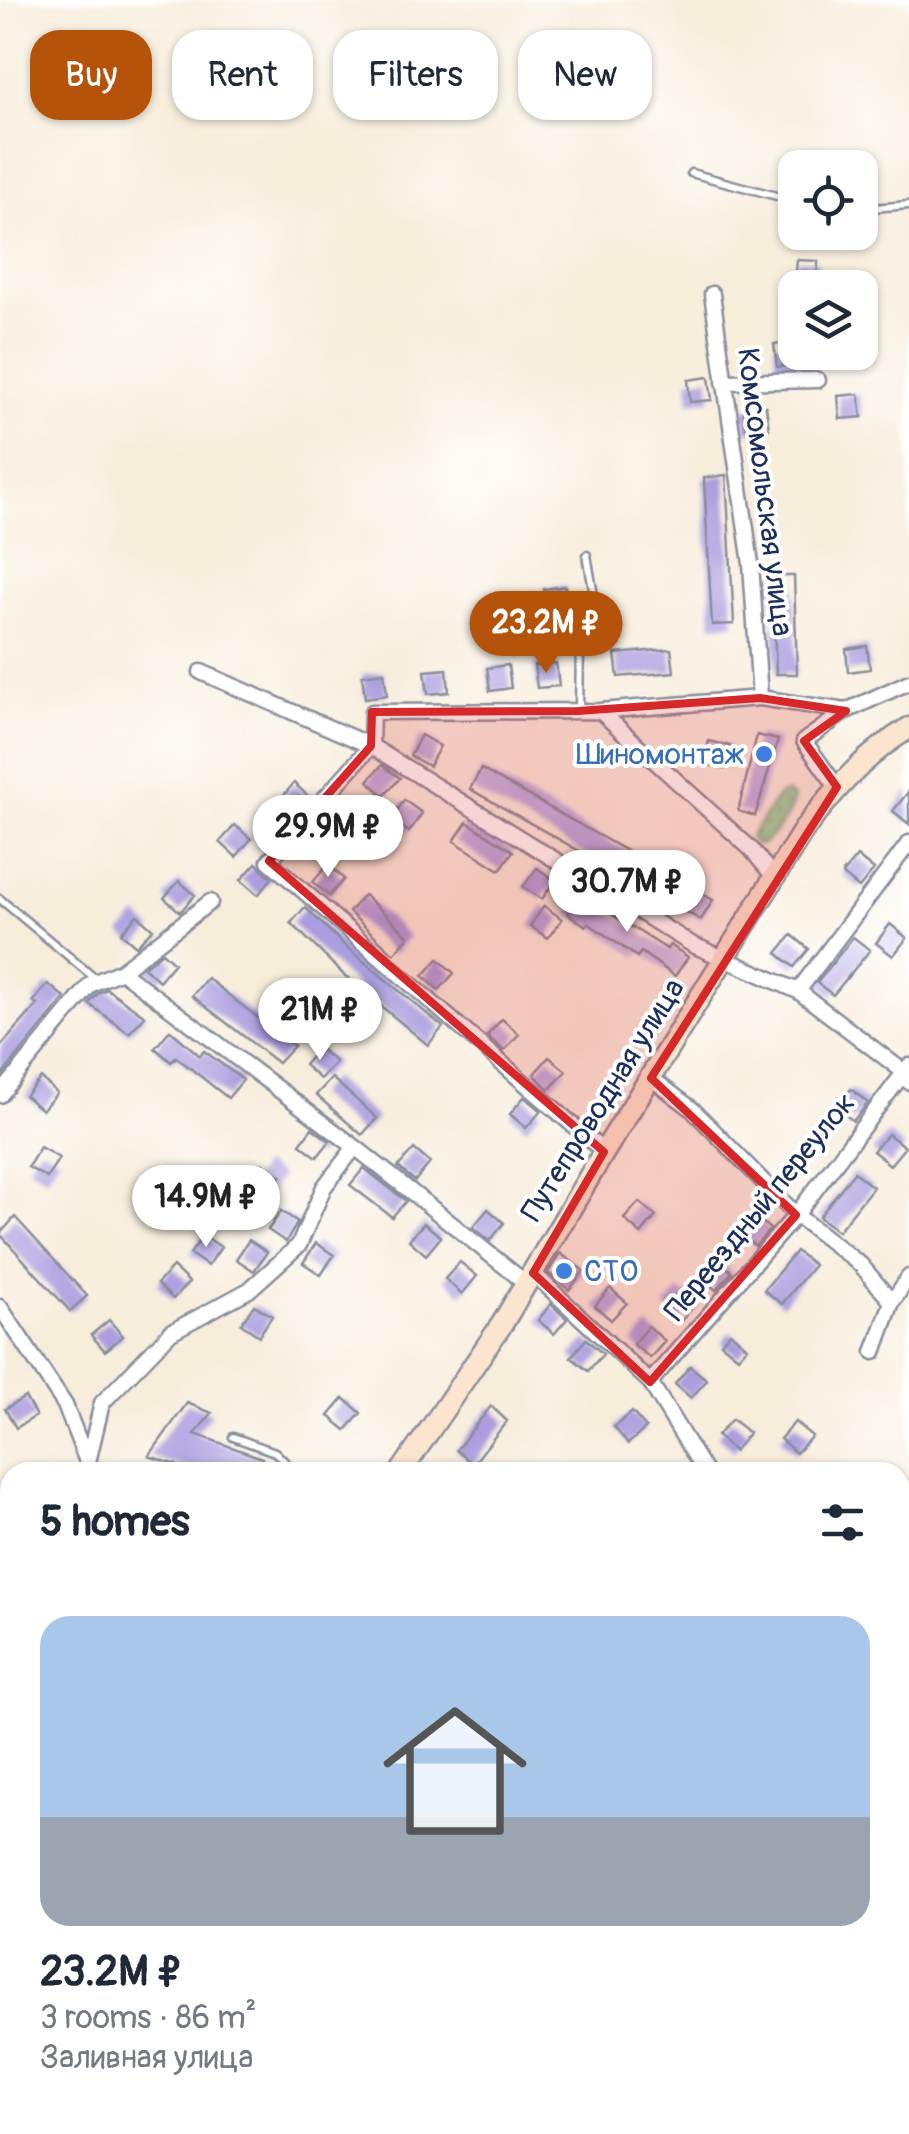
<!DOCTYPE html>
<meta charset="utf-8">
<style>
:root{--surface:#fff;--page:#f6f6f7;--text:#1f2937;--muted:#747a83;--accent:#b45309}
body{margin:0;font-family:Pangolin,sans-serif;background:var(--page);color:var(--text);height:100vh;display:flex;flex-direction:column;font-size:38px;white-space:nowrap}
*{box-sizing:border-box;margin:0}
p{font-size:32px;color:var(--muted)}
.icon{flex:none;width:55px;height:55px;fill:none;stroke:currentColor;stroke-width:2;stroke-linecap:round;stroke-linejoin:round}
.map{position:relative;flex:1;overflow:hidden}
.drawer{position:absolute;left:0px;top:1462px;width:910px;height:672px;display:flex;flex-direction:column;background:var(--surface);border-radius:30px 30px 0 0;box-shadow:0 2px 8px #0004}
.drawer>*{flex:none}
.top-card{position:absolute;left:30px;top:30px;width:850px;height:90px;display:flex;gap:20px}
.buttons{position:absolute;left:778px;top:150px;display:grid;gap:20px}
.buttons a{display:grid;place-items:center;width:100px;height:100px;border-radius:20px;background:var(--surface);box-shadow:0 2px 8px #0004;font-size:50px}
.price{position:absolute;translate:-50% -85px;padding:0 22px;border-radius:35px;background:#fff;color:#222;font-size:32px;line-height:65px;filter:drop-shadow(0 2px 5px #0008)}
.price::after{content:'';position:absolute;left:50%;top:60px;width:30px;height:22px;margin-left:-15px;background:inherit;clip-path:polygon(0 0,100% 0,50% 100%)}
.price.on{background:var(--accent);color:#fff}
ul{padding:0;list-style:none}
li{display:grid;align-content:center;gap:20px;height:530px;padding:0 40px}
li span{display:grid;place-items:center;height:310px;border-radius:30px;color:#555}
li>.icon{margin-inline-start:auto}
span .icon{width:180px;height:180px;fill:#fffc;stroke-width:1}
li b{font-size:42px}
h2{display:flex;justify-content:space-between;align-items:center;height:120px;padding:0 40px;font-size:42px}
.chip{padding:0 35px;border-radius:30px;background:var(--surface);box-shadow:0 2px 8px #0004;font-size:35px;line-height:90px}
.chip.on{background:var(--accent);color:#fff}
.map>svg:first-child{display:block}
.grass{fill:url(#grass-dots);stroke:#4e7d73;stroke-width:2.5}
.building{fill:#ab9ddf}
.lines{fill:none;stroke-linecap:round;stroke-linejoin:round}
.service-casing{stroke:#898e9c;stroke-width:11}
.minor-casing{stroke:#898e9c;stroke-width:19}
.secondary-casing{stroke:#898e9c;stroke-width:25}
.service{stroke:#fff;stroke-width:6}
.minor{stroke:#fff;stroke-width:14}
.secondary{stroke:#fce5cf;stroke-width:20}
.marked{fill:#d62828;fill-opacity:0.2;stroke:#d62828;stroke-width:8;stroke-linejoin:round}
.shop-dot{fill:#3f7fe0;stroke:#fff;stroke-width:4}
.labels{text-anchor:middle;dominant-baseline:central;stroke-width:8;stroke-linejoin:round;paint-order:stroke}
.street-label{font-size:30px;fill:#1b2f5e;stroke:#fff}
.shop-label{font-size:30px;fill:#366cbe;stroke:#fff;text-anchor:end}
</style>
<div class="map">
<svg width="909" height="2134" viewBox="0 0 909 2134">
<defs>
<pattern id="grass-dots" width="8" height="8" patternUnits="userSpaceOnUse" patternTransform="scale(2.5)"><rect width="8" height="8" fill="#80cb88"/><path d="M2 2h.1M6 6h.1" fill="none" stroke="#68a572" stroke-width="1.8" stroke-linecap="round"/></pattern>
</defs>
<rect width="100%" height="100%" fill="#fff"/>
<filter id="ink" filterUnits="userSpaceOnUse"><feTurbulence type="fractalNoise" baseFrequency=".01" numOctaves="2"/><feDisplacementMap in="SourceGraphic" scale="20" xChannelSelector="R" yChannelSelector="G"/><feConvolveMatrix kernelMatrix="1 2 1 2 8 2 1 2 1" color-interpolation-filters="sRGB"/></filter>
<filter id="wash" filterUnits="userSpaceOnUse"><feTurbulence type="fractalNoise" baseFrequency=".0048" numOctaves="4" result="noise"/><feDisplacementMap in="SourceGraphic" scale="40" xChannelSelector="R" yChannelSelector="G"/><feGaussianBlur stdDeviation="2.25" result="paint"/><feColorMatrix in="noise" values="0 0 0 0 0 0 0 0 0 0 0 0 0 0 0 0 0 1.4 0 .05"/><feComposite in="paint" operator="in"/></filter>
<g filter="url(#wash)">
<rect width="100%" height="100%" fill="#f7eddb"/>
<path class="grass" d="M787,793L794,798C791,814 774,835 761,845L752,843L750,837L779,795Z"/>
<g id="blocks">
<path class="building" d="M797,260L818,261L817,284L795,283Z
M795,341L799,364L777,367L774,344Z
M709,377L712,400L690,402L688,380Z
M859,394L862,417L840,419L838,396Z
M766,406L769,429L747,432L744,409Z
M726,475L734,624L712,625L704,478Z
M772,576H794L797,674H776Z
M565,586L568,609L546,612L544,589Z
M867,646L870,669L848,672L846,649Z
M671,649L674,672L618,677L615,654Z
M556,663L559,686L537,688L534,665Z
M508,665L511,688L490,691L487,668Z
M447,669L449,692L428,694L425,671Z
M384,672L387,695L365,698L362,675Z
M421,735L440,746L429,766L410,756Z
M757,735L778,740L755,816L738,811Z
M709,741L730,746L724,769L703,763Z
M382,765L400,778L384,796L368,781Z
M481,769L713,900L701,920L470,789Z
M294,783L310,798L295,815L279,801Z
M909,791V824L893,811Z
M404,800L422,813L409,832L391,820Z
M345,811L362,825L346,843L330,829Z
M467,822L513,851L500,870L454,841Z
M235,825L251,839L236,857L220,842Z
M857,856L874,870L859,888L842,874Z
M256,863L272,878L258,895L241,880Z
M328,864L344,879L329,896L313,882Z
M537,868L555,880L542,899L523,887Z
M179,881L195,895L180,912L164,898Z
M364,895L409,936L394,954L349,912Z
M581,895L667,949L670,945L688,957L675,976L641,952L637,957L588,923L586,926L568,914Z
M544,906L562,919L548,938L530,926Z
M305,907L344,945L443,1027L428,1045L345,976L291,923Z
M137,915L153,929L136,946L121,933Z
M890,924L907,938L893,956L876,943Z
M792,935L809,949L794,967L777,953Z
M853,937L870,950L833,995L817,983Z
M162,952L174,963L159,981L144,967Z
M438,959L454,973L439,990L423,976Z
M207,978L294,1046L278,1063L192,996Z
M48,984L65,998L0,1078V1047L37,1005L33,1002Z
M107,989L145,1016L129,1033L89,1004L98,993Z
M502,1019L519,1034L504,1051L487,1036Z
M170,1030L200,1056L204,1051L243,1080L228,1098L176,1057L171,1062L155,1048Z
M319,1048L336,1062L320,1079L304,1065Z
M549,1057L566,1071L549,1090L534,1074Z
M41,1078L57,1093L42,1110L25,1096Z
M332,1078L377,1118L362,1135L316,1095Z
M851,1089L868,1103L853,1121L836,1107Z
M524,1097L541,1111L526,1128L510,1114Z
M312,1128L330,1141L317,1157L300,1144Z
M888,1134L905,1147L890,1165L873,1151Z
M40,1147L59,1158L47,1178L28,1167Z
M414,1149L430,1163L415,1181L398,1167Z
M263,1164L281,1176L268,1196L250,1184Z
M364,1168L406,1201L392,1217L350,1185Z
M854,1172L873,1187L838,1231L819,1217Z
M639,1202L656,1216L641,1234L624,1219Z
M488,1209L504,1223L490,1241L473,1227Z
M281,1211L298,1222L286,1242L268,1230Z
M754,1215L770,1229L755,1246L739,1233Z
M15,1217L87,1296L70,1311L0,1234Z
M424,1223L441,1237L426,1255L409,1240Z
M203,1235L221,1247L208,1266L190,1254Z
M249,1240L267,1252L254,1271L236,1259Z
M316,1243L334,1255L321,1275L303,1263Z
M796,1251L814,1265L782,1304L764,1290Z
M560,1253L584,1271L569,1290L548,1273Z
M715,1258L732,1272L716,1290L700,1276Z
M460,1262L477,1276L462,1294L445,1279Z
M173,1267L189,1282L173,1299L157,1284Z
M610,1288L627,1303L611,1320L595,1306Z
M680,1290L696,1304L681,1321L665,1307Z
M551,1304L567,1319L554,1334L538,1320Z
M254,1305L272,1316L259,1336L241,1324Z
M109,1320L123,1336L105,1351L91,1335Z
M648,1326L665,1341L650,1358L633,1344Z
M730,1332L747,1347L738,1357L721,1343Z
M586,1339L603,1354L588,1371L571,1357Z
M690,1366L707,1380L691,1398L675,1384Z
M25,1397L36,1416L16,1428L5,1409Z
M344,1398L361,1413L346,1430L329,1416Z
M187,1403L212,1413L195,1434L262,1458L257,1472H197L149,1456Z
M491,1406L507,1421L473,1464L456,1450Z
M632,1412L646,1428L628,1444L614,1427Z
M732,1419L749,1433L734,1451L717,1436Z
M795,1422L812,1436L796,1453L780,1439Z"/>
</g>
</g>
<g filter="url(#ink)">
<use href="#blocks" fill-opacity="0" stroke="#898e9c" stroke-width="2.5"/>
<g class="lines">
<g class="service-casing">
<path id="service" d="M691,173L795,201
M860,209L909,205
M579,710L580,651L596,607L587,555
M0,899L97,980
M233,1437L275,1452L295,1472
M689,2125L694,2134
M573,2134L586,2125"/>
</g>
<g class="minor-casing">
<path id="minor" d="M712,294L751,564L760,698
M724,382L818,380
M201,672L371,746L693,945L798,991L904,1072L909,1082
M600,711L751,849L774,877
M371,746L269,861L604,1152
M371,746L372,712L600,711L760,698L846,711L909,682
M837,787L804,741L846,711
M121,971L355,1147L527,1284
M798,991L909,843
M651,1078L692,1109L796,1215L861,1265L892,1302
M0,1095L91,984L121,971L210,902
M533,1273L650,1382L705,1472
M0,1307L65,1405L91,1472
M874,1352L892,1302L909,1277
M650,1382L796,1215L909,1066
M88,1462L102,1403L171,1332L249,1290L299,1245L324,1187L355,1147
M900,1596L909,1595
M900,1730L909,1775L900,1825
M900,1882L909,1893
M298,2125L300,2134
M494,2134L507,2125"/>
</g>
<g class="secondary-casing">
<path id="secondary" d="M401,1472L502,1324L604,1152L805,828C835,789 866,754 909,728
M0,1684L10,1682"/>
</g>
<use href="#service" class="service"/>
<use href="#minor" class="minor"/>
<use href="#secondary" class="secondary"/>
</g>
</g>
<path class="marked" d="M760,698L846,711L804,741L837,787L651,1078L796,1215L650,1382L533,1273L604,1152L269,861L371,746L372,712L578,711Z"/>
<g class="shop-dot">
<circle cx="764" cy="754" r="10"/>
<circle cx="564" cy="1271" r="10"/>
</g>
<g class="labels">
<g class="street-label">
<text transform="translate(765 492) rotate(83)">Комсомольская улица</text>
<text transform="translate(603 1100) rotate(-58)">Путепроводная улица</text>
<text transform="translate(760 1207) rotate(-51)">Переездный переулок</text>
</g>
<g class="shop-label">
<text x="744" y="754">Шиномонтаж</text>
<text x="584" y="1271" text-anchor="start">СТО</text>
</g>
</g>
</svg>
<div class="buttons">
<a><svg class="icon" aria-label="locate" viewBox="0 0 24 24"><circle cx="12" cy="12" r="6"/><path d="M12 2v4M12 18v4M2 12h4M18 12h4"/></svg></a>
<a><svg class="icon" aria-label="layers" viewBox="0 0 24 24"><path d="M12 4l9 5-9 5-9-5zM3 14l9 5 9-5"/></svg></a>
</div>
<b class="price on" style="left:546px;top:676px">23.2M ₽</b>
<b class="price" style="left:328px;top:880px">29.9M ₽</b>
<b class="price" style="left:627px;top:935px">30.7M ₽</b>
<b class="price" style="left:320px;top:1063px">21M ₽</b>
<b class="price" style="left:206px;top:1250px">14.9M ₽</b>
<div class="top-card">
<a class="chip on">Buy</a>
<a class="chip">Rent</a>
<a class="chip">Filters</a>
<a class="chip">New</a>
</div>
<section class="drawer">
<h2>5 homes<svg class="icon" aria-label="filters" viewBox="0 0 24 24"><path d="M4 7h16M4 17h16"/><circle cx="9" cy="7" r="2"/><circle cx="15" cy="17" r="2"/></svg></h2>
<ul>
<li><span style="background:linear-gradient(#a9c7e8 65%,#9aa5b1 0)"><svg class="icon" aria-label="home" viewBox="0 0 24 24"><path d="M3 11l9-7 9 7M6 9v11h12V9"/></svg></span><div><b>23.2M ₽</b><p>3 rooms · 86 m²</p><p>Заливная улица</p></div></li>
</ul>
</section>
</div>
